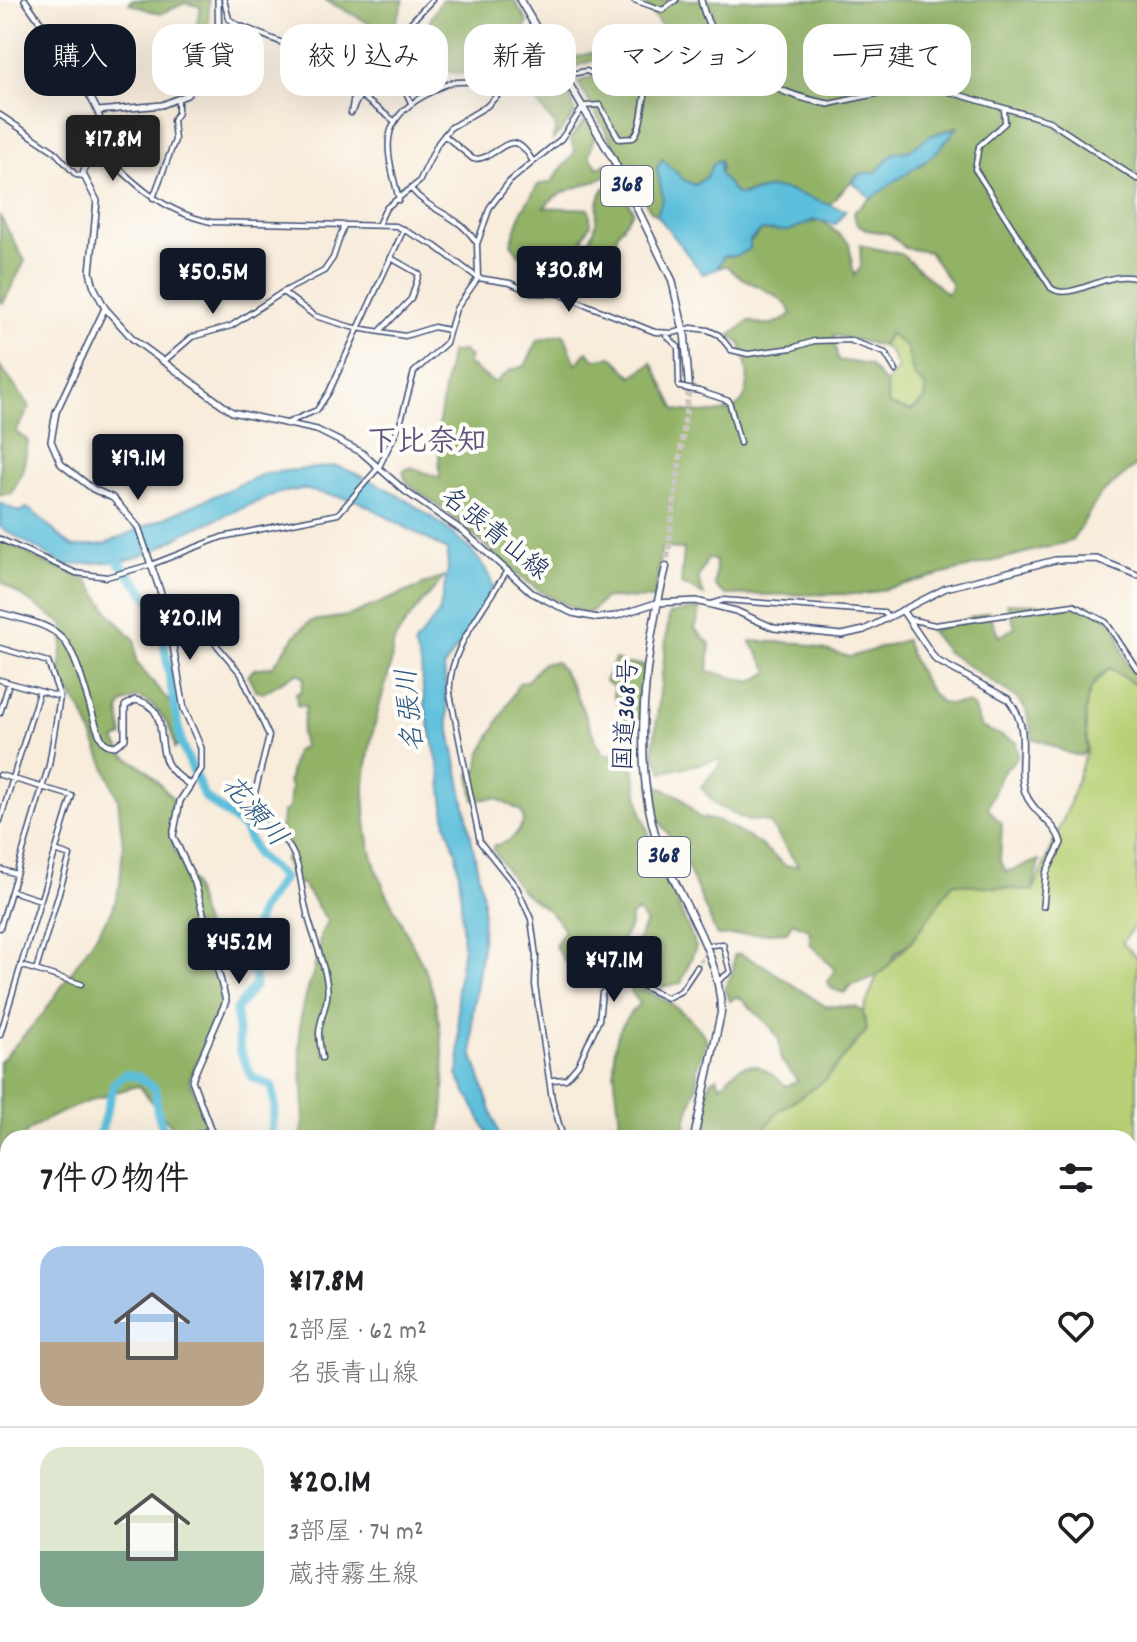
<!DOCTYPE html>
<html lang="ja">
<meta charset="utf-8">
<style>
:root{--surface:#fff;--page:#f2f2f2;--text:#202124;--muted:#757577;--line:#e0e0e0;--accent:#111827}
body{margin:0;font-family:Dekko,"Klee One",sans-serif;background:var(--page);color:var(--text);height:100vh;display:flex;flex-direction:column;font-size:30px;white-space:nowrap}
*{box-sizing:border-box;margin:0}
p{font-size:26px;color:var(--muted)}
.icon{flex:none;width:44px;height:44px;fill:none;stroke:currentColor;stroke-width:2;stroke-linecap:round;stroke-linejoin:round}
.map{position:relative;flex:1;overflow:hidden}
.side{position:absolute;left:0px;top:1130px;width:1138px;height:512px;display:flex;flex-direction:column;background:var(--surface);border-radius:24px 24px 0 0;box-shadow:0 8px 32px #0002}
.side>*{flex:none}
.top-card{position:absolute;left:24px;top:24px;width:1090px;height:72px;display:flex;gap:16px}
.price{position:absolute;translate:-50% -68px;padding:0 18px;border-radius:8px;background:var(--accent);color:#fff;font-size:26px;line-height:52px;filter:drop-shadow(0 2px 4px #0008)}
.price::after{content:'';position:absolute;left:50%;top:48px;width:24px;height:18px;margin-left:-12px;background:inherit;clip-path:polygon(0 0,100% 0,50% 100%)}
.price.current{background:#222;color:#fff}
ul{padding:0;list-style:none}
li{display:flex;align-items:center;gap:24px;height:200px;padding:0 40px}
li+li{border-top:2px solid var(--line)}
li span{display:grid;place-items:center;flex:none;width:224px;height:160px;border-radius:24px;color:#555}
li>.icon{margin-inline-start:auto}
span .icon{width:96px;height:96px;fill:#fffc;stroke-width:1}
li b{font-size:34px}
h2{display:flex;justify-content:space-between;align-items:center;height:96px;padding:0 40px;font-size:34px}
.tag{padding:0 28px;border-radius:24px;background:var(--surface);box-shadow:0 8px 32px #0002;font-size:28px;line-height:72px}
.tag.current{background:var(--accent);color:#fff}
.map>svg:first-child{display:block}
.green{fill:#b8d075;stroke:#6a806a;stroke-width:2}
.forest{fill:#92b266;stroke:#567062;stroke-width:2;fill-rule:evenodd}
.water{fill:#5dbfdb;stroke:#3c779c;stroke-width:2}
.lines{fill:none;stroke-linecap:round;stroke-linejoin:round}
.river{stroke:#5dbfdb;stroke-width:9}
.minor-tunnel{stroke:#ccc6c2;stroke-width:4;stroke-dasharray:4 2;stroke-linecap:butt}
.trunk-tunnel{stroke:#ccc6c2;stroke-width:6;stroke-dasharray:6 3;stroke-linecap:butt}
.minor-casing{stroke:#3c4b71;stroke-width:7}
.tertiary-casing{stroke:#3c4b71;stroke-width:8}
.secondary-casing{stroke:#3c4b71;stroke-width:8}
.trunk-casing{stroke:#3c4b71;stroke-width:9}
.minor{stroke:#fff;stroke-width:4}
.tertiary{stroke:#fff;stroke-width:5}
.secondary{stroke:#fff;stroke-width:5}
.trunk{stroke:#fff;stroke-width:6}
.minor-bridge-casing{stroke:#3c4b71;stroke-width:7;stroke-linecap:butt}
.minor-bridge{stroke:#fff;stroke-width:4}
.labels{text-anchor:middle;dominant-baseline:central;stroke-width:8;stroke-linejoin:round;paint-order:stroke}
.shield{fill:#fdfcf7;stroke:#5f6c8c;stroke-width:2}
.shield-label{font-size:24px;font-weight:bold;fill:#1b2f5e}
.street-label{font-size:26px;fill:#1b2f5e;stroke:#fdfcf7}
.water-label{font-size:28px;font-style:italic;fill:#2f5a84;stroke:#fdfcf7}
.quarter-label{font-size:30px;font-weight:bold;fill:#60567d;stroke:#fdfcf7}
</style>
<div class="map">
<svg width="1137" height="1642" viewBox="0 0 1137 1642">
<rect width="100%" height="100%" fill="#fdfcf7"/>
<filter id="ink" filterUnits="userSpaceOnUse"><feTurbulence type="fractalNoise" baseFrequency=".0125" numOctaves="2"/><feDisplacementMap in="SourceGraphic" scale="16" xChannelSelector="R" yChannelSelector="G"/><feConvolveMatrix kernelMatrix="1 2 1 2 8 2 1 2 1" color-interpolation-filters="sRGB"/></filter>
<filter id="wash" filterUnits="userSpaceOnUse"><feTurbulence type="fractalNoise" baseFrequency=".006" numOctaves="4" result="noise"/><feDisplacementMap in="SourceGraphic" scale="32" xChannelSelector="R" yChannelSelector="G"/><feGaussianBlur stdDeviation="1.8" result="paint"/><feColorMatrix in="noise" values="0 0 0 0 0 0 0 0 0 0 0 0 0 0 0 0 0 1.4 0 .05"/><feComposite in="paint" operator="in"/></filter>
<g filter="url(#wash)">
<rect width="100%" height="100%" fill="#f8ecdb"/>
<path class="green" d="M889,333L907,348L914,377L926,387L925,400L911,411L889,405L886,384L898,369L890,351L882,346Z
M1110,668L1137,686V922L1122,943L1137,957V1611L1130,1603V1138H758L777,1112L824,1081L867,1030L863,1012L877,976L911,942L953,883L1033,891L1067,811L1087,749L1085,704L1088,690Z"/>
<path class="forest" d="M131,0H209L208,46L202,58L197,60L194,56L201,53L202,45L194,34L201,7L186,3L160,14L129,4Z
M325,0H404L394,27L387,28L358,67H349L353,54L375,26Z
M441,0H514L528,23L502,53L514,71L491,76L448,72L423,45L405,54L392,51L416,25L427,26Z
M641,0H1137V465L1100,495L1072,541L866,594L726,595L715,586L716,561L708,558L698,578L704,595L681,584L684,549L662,548L654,599L605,598L591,612H585C527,594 499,555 454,518C438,504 418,495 405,479L403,471L411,467L440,478L438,428L450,353L463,351L470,357L467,363L494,383L511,370L525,366L538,340L564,334L576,364L588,351L594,360L612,356L632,376L652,363L676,410C737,419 761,409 741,344L730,336L749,321C764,327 782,325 792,313C780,289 746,287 727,266H718L724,256H736L762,230L789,231L798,224L823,221L849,243L854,276L861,267L860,245L901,254L947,294L952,285L929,252L905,248L890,234L867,230L856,223L854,212L876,192L925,162L956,127L932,135L908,151L894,153L876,172L857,175L828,206L791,191L771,188L737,195L720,175L721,164L717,160L706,177L695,185L657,168L663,198L657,215L650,210L578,82L594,76L623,88L626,69L604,57L567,69L562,61L608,48C645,69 642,60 677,45ZM889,333L907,348L914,377L926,387L925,400L911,411L889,405L886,384L869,365L838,360L833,335L882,346Z
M557,83L571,96L575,114L552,141L556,126L537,103L535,95Z
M586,120L595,135L589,155L598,168L607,163L609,166L633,211L617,234V260L613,277L554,280L547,263L519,255L511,243L522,211L538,185L552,182C558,169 569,163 575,151L570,138ZM607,176L615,187H605C592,203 602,225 588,241L582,239L591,224L589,209C573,207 561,209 544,207C561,187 584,188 607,176Z
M0,216L25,261L3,303L0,302Z
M0,366L30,407L16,432L28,441L23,470L12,493L0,495Z
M0,537L43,562L87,579L111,615L135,640L136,662L171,704L179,742L175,748C173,728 158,704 138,697L122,704L119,711L123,736L115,740L124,755L147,770L176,802L170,831L174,848L193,884L224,999L189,1080L209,1131L180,1136L139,1086C117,1090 31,1119 23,1138H8V1333L4,1371L8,1387V1634H40V1642H0V1062L43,1014L97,934L113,909L120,884L123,846L118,799L84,715L60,677L64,625L0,581Z
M445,576C429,596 408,616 396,638C390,647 393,662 389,673C369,738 353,801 376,868C389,904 410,936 426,972C442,1011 451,1098 438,1138H301C309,1098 297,1066 300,1026C302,995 320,966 320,935L328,922L303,885L295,882L284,860L290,851L280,829L283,812L289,808L291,787L288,782L295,752L304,746L301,734L306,706L297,705L296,693L301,692L304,677L297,673L263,693L255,690L248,676L254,669L273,666L298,632L311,621L348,616Z
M1007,603L1090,606L1117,626L1125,661L1137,670V686L1110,668C1080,688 1085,717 1087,749L1082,755C1067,757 1050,741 1033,739L1026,710L1017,698L947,652L930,631L989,612L999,637L1015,627Z
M701,608L695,629L710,644L708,671L751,682L770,672L750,641L801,643L850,657L905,640C911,657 927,693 941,702C948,706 960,703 967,703L973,707L981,727L1016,742L1018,756L1000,776L988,808L1002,825L1000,860L1006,872L1039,860L1033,891L953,883L911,942L895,954L890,964L877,976L850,986L844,993L832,989L827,982L835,970L811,945L809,929L792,922L787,932L717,936L683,856L654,814L650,783L681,797L698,817L721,822L758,843L786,866H798L770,824L759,820L748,821L716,805L701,787L721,763L720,759L663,772L653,752L669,614Z
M615,659L624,664L645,665L638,732L633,737L613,694L615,688L605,681Z
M556,662C579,690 585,724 604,755L616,753L634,767L641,811L653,846L696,947L681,983L662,987L653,984L644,957L636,951V943L646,923L638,911L631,916C632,931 622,939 611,950L590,945L572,961L565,962L555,946L564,930C554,913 543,906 528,896C515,887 503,863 493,850L494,845C511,843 517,835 524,820L521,811L496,798L474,800L470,774L478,771L481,753L519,683L527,681L543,663Z
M740,954L763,965L825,1006L856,1007L863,1012L867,1030L824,1081L777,1112L758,1138H708V1122L702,1115L710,1081L717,1077L720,1085C728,1081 728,1077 734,1072C753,1055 772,1074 786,1086L798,1081L781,1060L779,1040L771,1027L738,996L730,1001L725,988L733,971L734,955Z
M627,983C657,994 692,1012 707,1041L697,1066V1085L686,1121L687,1138H620C622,1090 596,1042 639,1004Z
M166,1634H619L622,1642H168Z
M723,1634H879L883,1642H725Z
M963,1634H1040L1044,1642H955Z"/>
<path class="water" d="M957,128L935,154L871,198L852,182L859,174L876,172L894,153L908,151L932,135Z
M662,159L685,181L695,185L706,177L714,163L720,160V175L737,195C750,196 761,188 774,188C792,189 825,205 846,210L836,224L814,220L789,231L762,230L750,240V249L736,256H724L718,266L722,267L703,274L657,215L663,198L657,168Z
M336,466C380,480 480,538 493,586L477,619L444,667L448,721L483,897L482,947L472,1019L473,1056L500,1138H490L457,1075L460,1065L457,990L463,946L460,882L456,852L446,824L440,772L425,708L421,666L414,645L439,613L448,570L447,550L358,501L302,489L275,494L189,531L156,550L124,561L65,565L0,527V503L19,512L27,508C45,518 56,537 74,547L105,544L266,473Z"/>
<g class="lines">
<path class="river" d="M112,554L158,609L181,743L204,796L244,828L257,855L283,878L261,909L252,936L255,985L236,1010L240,1051L252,1077L272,1086L275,1108L270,1138
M99,1138L114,1084L125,1074L139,1077L156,1090L157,1110L166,1138
M68,1634L69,1642"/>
</g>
</g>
<g filter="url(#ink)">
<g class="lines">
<path class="minor-tunnel" d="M697,967L711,945"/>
<path class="trunk-tunnel" d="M666,567L689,388"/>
<g class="minor-casing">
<path id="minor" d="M224,0L229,19L236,24L354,72L357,77L351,113
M634,0L663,10L676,0
M586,71L619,84L691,83L707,69L718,44
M361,96L393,120
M411,103L406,92L423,80L416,67
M829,104L909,87L946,91L1049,121L1137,179
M1004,108L1005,123L979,146L975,169L1051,288C1071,303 1108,268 1137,279
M352,111L379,56L432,0
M0,115L54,151L76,175L84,176
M444,135L473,159C500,160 510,122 532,160
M95,144C129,180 162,212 211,222L396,226L435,246L478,278L510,283L533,293L559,294L655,332L673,333L692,328L708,330L719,335L731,350L748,354L792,348L814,341L849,340L885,353L896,371
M412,190C433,214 457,213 476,242
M153,198L175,140L173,120L178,113V101
M399,200C388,154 375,124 422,97C433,91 444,83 457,82C489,80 511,88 543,80
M378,225L386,208L419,182L438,143L450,128L487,106L508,84
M284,293L315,316L351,327L405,336L434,327L448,330
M381,330L411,299L419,274L391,258
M666,335L678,347L679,387
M163,362L192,337L231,326L283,292L324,271L333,258L344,225
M699,391L729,401L740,443
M287,423L317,410L329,392L404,229
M0,539L76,573L107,577L153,564L222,537L338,514L379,467L400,424L414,372L446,343L456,309L478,278L477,244L490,207L510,181L561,139L584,106L600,105L619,139L633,138C645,124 640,101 649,85
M506,572C485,608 446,652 450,694L480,842L517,888L531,919L536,956L535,985L552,1099L563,1138
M711,604L724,600L883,612L889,617
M167,611L204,630L241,674L269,736L249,817C307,845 294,864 308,917C314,939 324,962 327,984C330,1001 320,1016 319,1033C319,1041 321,1050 322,1058
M909,619L935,625L1073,605L1106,622L1137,669
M0,648L48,662L60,697L0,680
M0,713L9,683
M0,775L72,796L0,1035
M0,821L39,692
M0,869L16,874
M12,891L40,900
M0,928L49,765L60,697
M711,945L723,944L730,972L718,981
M22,966L81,984
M36,970L70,856L55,851
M552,1080L566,1079L578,1065L599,1020L602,993L615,982L629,980L667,998L681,991L697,967
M307,1634L315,1642"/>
</g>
<g class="tertiary-casing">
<path id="tertiary" d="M701,0C715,63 769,93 829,104
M98,111L162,105L187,95L219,49L218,0
M902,610L936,660L1008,699C1034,732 1015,760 1025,792C1032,813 1057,823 1061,843L1046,873L1043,906
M0,613C20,619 49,623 63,639C82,660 93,732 104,742C108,746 110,745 115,746L125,739V706L135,700C170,706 156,741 167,763C172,773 182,779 190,785
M701,1634L703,1642
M946,1642L947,1634"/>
</g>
<g class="secondary-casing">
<path id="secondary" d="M25,0C40,23 100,101 100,121C100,140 88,156 83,174L97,201L90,272L94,287L105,308L133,339L232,412L317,430L361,452L405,491L463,531L532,593L572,613L598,618L616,616L656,603L696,601L736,611L774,628L842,635L864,630L946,588L1055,560L1097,559L1137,575
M105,308L56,412L51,441L61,464L93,489L113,498L138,527L167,611L184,709L201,748V769L180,801L173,836L195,883L226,1001L192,1080L211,1131L182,1138
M101,1642L110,1634"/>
</g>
<g class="trunk-casing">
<path id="trunk" d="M520,0L613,159L672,280L685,337L689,388
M666,567C645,647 631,764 658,843C678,900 721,951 721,1013L694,1138
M1070,1634L1074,1642"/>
</g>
<use href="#minor" class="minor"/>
<use href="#tertiary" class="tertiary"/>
<use href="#secondary" class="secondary"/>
<use href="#trunk" class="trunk"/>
<g class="minor-bridge-casing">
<path id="minor-bridge" d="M543,80L586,71
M679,387L699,391"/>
</g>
<use href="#minor-bridge" class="minor-bridge"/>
</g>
</g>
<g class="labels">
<g class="shield">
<rect x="601" y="166" width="52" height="40" rx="6"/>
<rect x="638" y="837" width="52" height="40" rx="6"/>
</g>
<g class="shield-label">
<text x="627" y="186">368</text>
<text x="664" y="857">368</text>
</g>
<g class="street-label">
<text transform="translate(494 535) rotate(39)">名張青山線</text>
<text transform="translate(628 715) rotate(-87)">国道368号</text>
</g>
<g class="water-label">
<text transform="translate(413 710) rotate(-95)">名張川</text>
<text transform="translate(252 813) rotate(49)">花瀬川</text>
</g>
<g class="quarter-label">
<text x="427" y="444">下比奈知</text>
</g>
</g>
</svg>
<b class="price current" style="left:113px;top:183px">¥17.8M</b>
<b class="price" style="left:569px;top:314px">¥30.8M</b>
<b class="price" style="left:213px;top:316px">¥50.5M</b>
<b class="price" style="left:138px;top:502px">¥19.1M</b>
<b class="price" style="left:190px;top:662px">¥20.1M</b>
<b class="price" style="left:239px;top:986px">¥45.2M</b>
<b class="price" style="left:614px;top:1004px">¥47.1M</b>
<div class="top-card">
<a class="tag current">購入</a>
<a class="tag">賃貸</a>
<a class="tag">絞り込み</a>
<a class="tag">新着</a>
<a class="tag">マンション</a>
<a class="tag">一戸建て</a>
</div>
<section class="side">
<h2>7件の物件<svg class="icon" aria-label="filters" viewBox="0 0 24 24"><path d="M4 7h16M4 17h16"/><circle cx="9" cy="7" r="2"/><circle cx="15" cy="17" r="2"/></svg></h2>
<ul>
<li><span style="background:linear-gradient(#a9c7e8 60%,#b9a48a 0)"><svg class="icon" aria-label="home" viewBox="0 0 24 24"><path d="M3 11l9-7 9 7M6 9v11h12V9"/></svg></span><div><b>¥17.8M</b><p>2部屋 · 62 m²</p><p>名張青山線</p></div><svg class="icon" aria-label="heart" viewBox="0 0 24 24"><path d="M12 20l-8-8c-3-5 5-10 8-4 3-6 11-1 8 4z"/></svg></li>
<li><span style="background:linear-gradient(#dfe7d0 65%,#7fa58c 0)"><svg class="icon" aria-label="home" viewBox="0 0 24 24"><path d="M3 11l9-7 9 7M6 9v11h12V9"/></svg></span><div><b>¥20.1M</b><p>3部屋 · 74 m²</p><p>蔵持霧生線</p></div><svg class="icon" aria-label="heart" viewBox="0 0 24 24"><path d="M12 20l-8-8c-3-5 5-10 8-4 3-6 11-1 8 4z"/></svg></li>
</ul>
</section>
</div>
